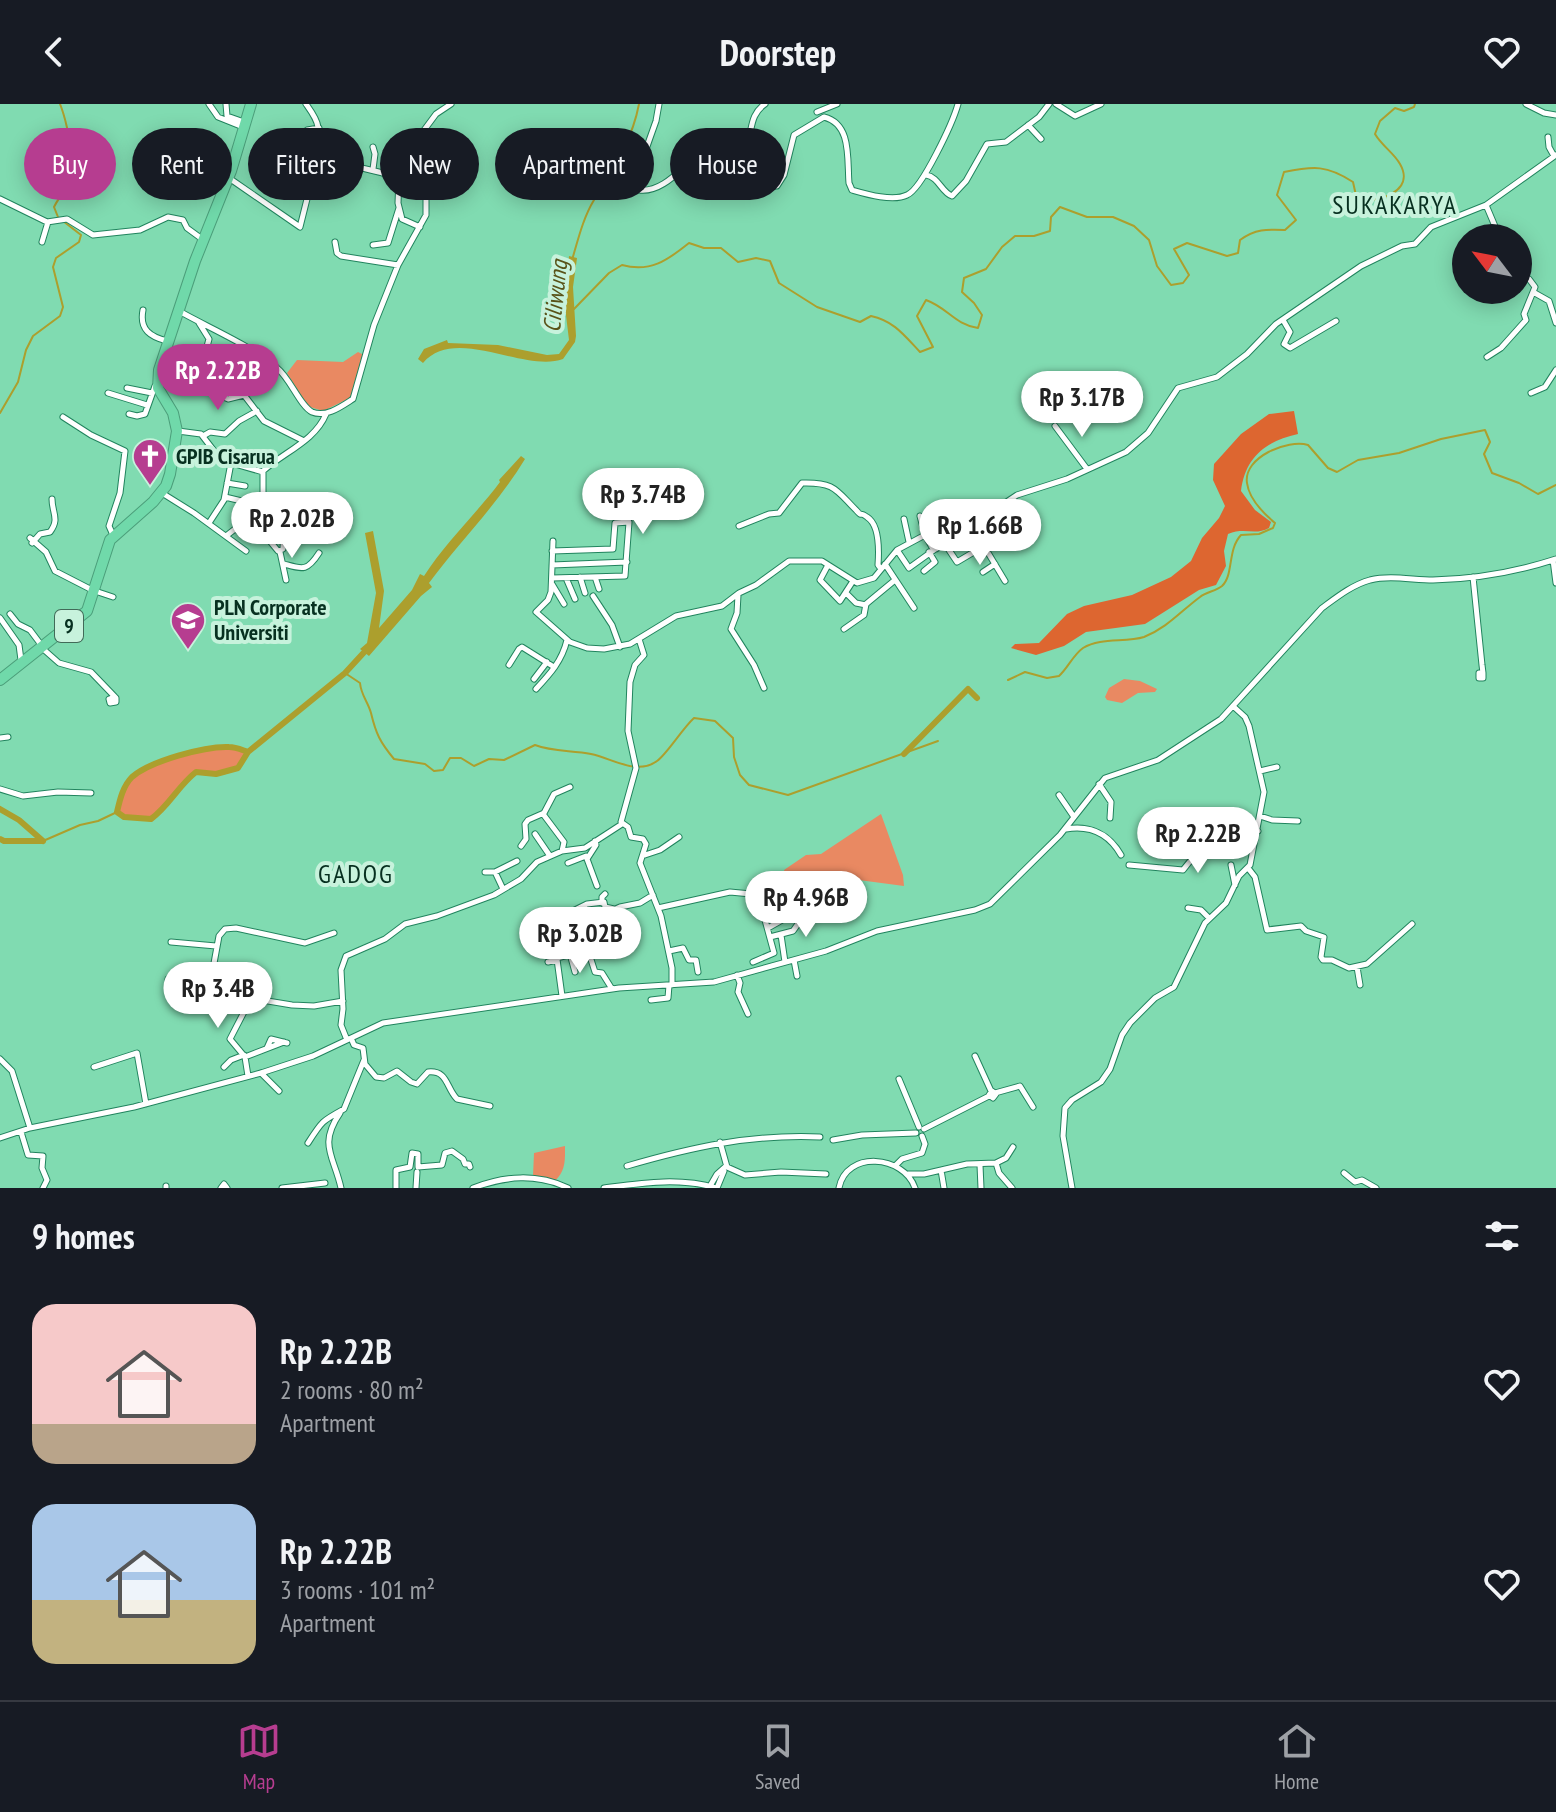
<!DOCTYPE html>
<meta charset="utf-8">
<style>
:root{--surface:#171b24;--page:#242831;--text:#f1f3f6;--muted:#9ea1a6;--line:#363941;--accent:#b63d90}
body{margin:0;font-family:"PT Sans Narrow",sans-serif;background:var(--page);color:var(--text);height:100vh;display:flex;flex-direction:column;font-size:30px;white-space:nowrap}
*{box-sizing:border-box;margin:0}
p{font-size:26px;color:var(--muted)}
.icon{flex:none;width:44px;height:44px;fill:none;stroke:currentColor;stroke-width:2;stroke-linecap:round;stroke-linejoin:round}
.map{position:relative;height:1084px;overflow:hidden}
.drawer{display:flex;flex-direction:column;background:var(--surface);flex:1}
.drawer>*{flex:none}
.top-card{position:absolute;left:24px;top:24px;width:800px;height:72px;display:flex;gap:16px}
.needle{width:52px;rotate:302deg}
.buttons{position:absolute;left:1452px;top:120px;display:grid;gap:16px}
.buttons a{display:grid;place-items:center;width:80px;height:80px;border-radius:50%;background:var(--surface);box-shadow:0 4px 20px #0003;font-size:40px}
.price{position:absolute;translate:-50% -68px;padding:0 18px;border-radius:28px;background:#fff;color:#222;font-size:26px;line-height:52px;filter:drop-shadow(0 2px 4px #0008)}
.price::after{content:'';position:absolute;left:50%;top:48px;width:24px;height:18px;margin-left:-12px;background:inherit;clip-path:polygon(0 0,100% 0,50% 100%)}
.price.selected{background:var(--accent);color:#fff}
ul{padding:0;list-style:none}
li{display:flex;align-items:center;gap:24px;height:200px;padding:0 32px}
li span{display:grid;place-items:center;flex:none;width:224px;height:160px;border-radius:24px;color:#555}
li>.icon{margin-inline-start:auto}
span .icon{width:96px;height:96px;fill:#fffc;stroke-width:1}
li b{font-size:34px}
h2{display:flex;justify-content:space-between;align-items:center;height:96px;padding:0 32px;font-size:34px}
.pill{padding:0 28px;border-radius:36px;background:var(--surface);box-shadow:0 4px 20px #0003;font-size:28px;line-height:72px}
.pill.selected{background:var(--accent);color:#fff}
header{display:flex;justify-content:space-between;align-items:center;height:104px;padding:0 32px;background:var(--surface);font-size:36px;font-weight:600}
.tabs{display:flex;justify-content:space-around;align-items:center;height:112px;border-top:2px solid var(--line);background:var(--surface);font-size:22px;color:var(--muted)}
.tabs a{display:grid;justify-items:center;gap:4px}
.tabs .selected{color:var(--accent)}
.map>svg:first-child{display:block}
.green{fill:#e98962}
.forest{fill:#dd6630}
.water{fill:#ac9f2d}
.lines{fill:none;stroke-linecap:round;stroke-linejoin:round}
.stream{stroke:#ac9f2d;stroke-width:2}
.river{stroke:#ac9f2d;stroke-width:6}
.minor-casing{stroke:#21845e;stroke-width:7}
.highway-casing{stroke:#4b9e7a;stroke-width:12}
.minor{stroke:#fff;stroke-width:5}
.highway{stroke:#70d9aa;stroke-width:10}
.labels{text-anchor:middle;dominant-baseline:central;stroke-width:8;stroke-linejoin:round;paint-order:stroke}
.shield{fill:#c7f2dc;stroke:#416a58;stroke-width:2}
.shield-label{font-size:20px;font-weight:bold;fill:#073020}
.poi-label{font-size:22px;font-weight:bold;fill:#073020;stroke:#c7f2dc;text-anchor:start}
.water-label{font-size:24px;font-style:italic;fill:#595319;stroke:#c7f2dc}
.quarter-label{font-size:26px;letter-spacing:2px;fill:#073020;stroke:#c7f2dc}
</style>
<header><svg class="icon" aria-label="back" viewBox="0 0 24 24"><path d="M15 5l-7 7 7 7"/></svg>Doorstep<svg class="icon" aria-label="heart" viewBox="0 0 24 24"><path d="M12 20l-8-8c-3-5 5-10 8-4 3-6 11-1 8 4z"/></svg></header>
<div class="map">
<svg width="1556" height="1084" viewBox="0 0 1556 1084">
<rect width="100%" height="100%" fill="#80dbb1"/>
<path class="green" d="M358,248L364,251L353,289L348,295L323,307L307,302L287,269L297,256L343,258Z
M1124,575L1140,577L1157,585L1155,588L1138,589L1122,599L1107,596L1105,593L1109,584Z
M232,643L248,648C236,667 230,671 207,669C203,669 198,668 194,669C181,675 165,704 151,715L124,713L117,708C120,696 122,683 132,674C152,654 205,644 232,643Z
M881,710L903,771L904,782L821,771L787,775L784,766L806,751L821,750Z
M565,1042C565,1056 566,1066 555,1077L533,1072L534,1049Z"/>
<path class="forest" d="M1294,307L1298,330C1266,337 1245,353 1241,387L1255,406L1271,418L1269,424C1255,432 1245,423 1228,430L1224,447L1226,462L1216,481L1199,486L1145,520L1086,528L1064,542L1036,551L1011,544L1015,540L1039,539L1067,510L1084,502L1132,491L1171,473L1191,457L1202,434L1219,414L1225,402L1213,376L1214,360L1241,330L1269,310Z"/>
<path class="water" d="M569,152L577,154L573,183L576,232L575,238L563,255C524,269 455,221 423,259L418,255L424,245L447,236L448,239L498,241L547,251L559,250L569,236L564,195Z
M521,352L525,355C498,400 460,437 429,479L432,483L421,492L369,552L360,545L367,539L376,489L365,429L373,427L384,487L379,524L412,486L420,470L424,472C446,438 476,410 500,378L499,376Z"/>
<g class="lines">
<path class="stream" d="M58,113L54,103C60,91 77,70 88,62C97,55 103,58 108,46L105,42C60,46 74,35 60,0
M572,156C578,136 583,114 594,96C613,65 632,37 639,0
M574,205L609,169L622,161C650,169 668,156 689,139L704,144H721L738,158L756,154L770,157L779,179L817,203L860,218L871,212C894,217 904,231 920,248L933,243L917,212L926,196C948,204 954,220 978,224L982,211L974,199L962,188L964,174L986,165L1002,143L1015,132H1034L1050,127L1051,113L1060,103L1087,113H1113L1134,122L1149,136L1157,162L1171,181L1183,179L1189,171L1174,145L1187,139L1227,152L1238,149L1240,136C1255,125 1267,125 1285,126L1296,116L1277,91L1284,68C1314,62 1327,61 1353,78L1357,96C1377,99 1416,88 1400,60C1394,49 1382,42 1375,30L1380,17L1395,4L1404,7L1414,3L1415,0
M0,309L18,278L26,246L33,232L60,212L63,203L53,163L56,154L79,138L81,131L63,117
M345,569L360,579C361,591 368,598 371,609C376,630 380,638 394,655L425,660L434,667L443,666L450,654H461L474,662L489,655L504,656L535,641C553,648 572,646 591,650C612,654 636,672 657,657C667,650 682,625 694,614L715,617L733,634L734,653L740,671L749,681L788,691L938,637
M1008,576L1025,568L1047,574L1059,572C1068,564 1073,551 1083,544C1101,533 1125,539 1144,533C1167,524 1181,507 1200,493C1206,488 1216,487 1222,482C1234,471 1227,446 1241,431L1259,430L1273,424L1275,419C1263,409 1249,395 1247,379C1243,353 1288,335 1308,341L1328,364L1337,368L1358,356L1399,349L1441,335L1485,326L1490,338L1484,350L1492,369L1519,379L1538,390L1556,381
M43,737L80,721L98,717L117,708"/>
<path class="river" d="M248,648C242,646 236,643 229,643C205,642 150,657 132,673C123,682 120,695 117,708L124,713L151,715C169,702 178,682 196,668L216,670L238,664L248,648L345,569L368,544
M904,650L968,585L977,594
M0,705L19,716L43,737
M0,735L4,737H43"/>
<g class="minor-casing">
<path id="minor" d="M209,0L218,13L243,23
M226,0L227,12L244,18
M306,0C311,7 317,15 318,23C319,29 319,36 322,42C336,66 377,63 399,75L398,99L402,115L420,123
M659,0L656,17L634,79L639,86C663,89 682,63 700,50L725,59L735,48L745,54L755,80L777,82L784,71L794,31L824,13C852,20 847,55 849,79L852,86C866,90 893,98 907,91C922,85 953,18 958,0
M1056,0L1075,12L1101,0
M1526,0L1544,9L1556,11
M817,8L837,0
M1028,21L1041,35
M1548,33L1549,43L1554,52
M373,43L375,50L373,65
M741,50C755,34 746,13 765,0
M926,71C939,73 941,88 952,92L966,77L987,40L1006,38L1039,13L1049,0
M399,73L421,69
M229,74L300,123L313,71L299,35L307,26L319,24
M0,95L47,118L67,115L93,131L140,126L168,113L183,116L187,124L202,135
M1486,101L1500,134
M42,138L48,118
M335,138L337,149L341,152L398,161
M373,141L388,139L399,104
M1533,188L1549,197L1556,219
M143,206C139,226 151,233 167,237
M179,207C209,224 252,242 277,264C290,274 300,302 312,308C326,314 342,302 353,295L374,221L398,161L426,111V80L412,50L413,41L436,10L451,0
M1283,216L1290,228L1284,240L1290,244L1336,217
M199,219L209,235L205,250L212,264C206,276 216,291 228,295L244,291L264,317L304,337
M1487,253L1501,244L1526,216L1524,210L1535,183L1529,175L1518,169
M127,284L152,289
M108,289L147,301
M1531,289L1545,283L1556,266
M129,310L137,312L145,310L155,282
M63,313L91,331L125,347L120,389L109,422L113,431
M1055,322L1087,365
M178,327L201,330L221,356L263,368
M203,332L210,328L225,330L239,317L257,307
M227,379L245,382
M162,389L194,409L246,447
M225,393L250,399L253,395H264
M920,412L925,431
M904,415L909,438
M975,417L984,442L1005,477
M209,419L224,396L231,359
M739,422L769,410L779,409L802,379C835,378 836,386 856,406C864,415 857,406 867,413C880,421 879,447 878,461L881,465
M226,432L235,425L254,434L263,433V367C284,348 315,337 326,310
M263,433L269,436L278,447L283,445L284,417L289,397
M30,434L46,448L55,467L94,487
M553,437L551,488L548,496L536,508L570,538L587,544L604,545L630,540L676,512L722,502L739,489L756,481L789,457H822L857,479L874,474L897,446L925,431L933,445H936L1017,391L1067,375L1126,348L1148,329L1178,284L1217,273L1247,250L1276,220L1361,162L1402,142L1415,140L1431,123L1486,101L1556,51
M32,439L40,430L50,428C60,415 52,409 52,395
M945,440L957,458L984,442
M897,446L909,464L934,446
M280,448L286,476
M1553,456L1556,479
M284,460C302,465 307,468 319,449
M885,460L914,504
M552,461L627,458
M828,461L820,476L840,497L853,477
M924,467L935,458L929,448
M983,468L995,460
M580,473L585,489
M595,473L599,485
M1473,473L1482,561L1483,569H1479V574H1483V569
M552,474L625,472L629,418L615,419L613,445L552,447
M566,474L575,495
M552,480L564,500
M95,487L113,493
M847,490L856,499L866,501
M738,491L737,509L731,525L754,561L764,584
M593,492L612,521L620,543
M10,510L18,520L30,526L42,542
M0,514L19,541L21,556
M844,525L864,511L866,500L895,476
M639,535L644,551L635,561L630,578L628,627L636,664L621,718L628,723L631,733L643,735L646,740L640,759L661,812L672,864V881
M42,544L59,559L91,568L116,594V598L110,599L109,595L115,593
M509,561L519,545L522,543L554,563
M534,575L547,558
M536,585C550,570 562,557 567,536
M0,634L8,633
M1260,667L1277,663
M1099,680L1111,698L1110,714
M0,685L23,692L58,688L91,689
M1059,691L1074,713
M543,710L564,738L562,747
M1260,712L1272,716L1298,717
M1066,725C1090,721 1109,730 1121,751
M535,730L550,752
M595,737L596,741L587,755L597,782
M521,742L526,735L525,720L528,716L544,709L554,690L570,683
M645,751L660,746L679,733
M568,759L586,752
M1129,761L1183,766C1200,741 1229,734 1258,727
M1231,761L1235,781
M1248,764L1255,773L1267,826L1301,822L1306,827L1324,833L1321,853L1323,856H1332L1349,864L1367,860L1412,820
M485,768H495
M503,785L495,768L517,757
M602,799V793L605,790
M658,804L730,788L751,790L776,798
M1188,804L1201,806L1209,814
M573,807L587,800L604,798L605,803L614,805
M593,815L620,803L640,799L653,791
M768,824L791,811
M781,831L785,858
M770,833L793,827L807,807L821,802
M570,837V850L575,868
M171,838L216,842
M586,840L595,868L602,869L612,885
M669,847L683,844L689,856H696L698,868
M557,854L579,848
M794,856L797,872
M548,858L557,856
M753,858L774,849L765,816
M1357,863L1360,881
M737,871L740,879L738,888L748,910
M168,875L224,883L243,893L292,901L314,902L343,897
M210,881L219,832L225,825L236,824L305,839L334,829
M562,892L553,826L570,822
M651,896L668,894L669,881
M351,934L354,941L363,944L365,960L376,973L384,974L397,967L411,978L417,980L428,968C448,966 446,984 457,995L490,1002
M347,936L341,921L343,905L341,866L346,852L385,835L405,820L437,812L494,791L521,775L537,758L562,747L585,744L622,720
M267,944L271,935L287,939
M975,952L991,987
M245,953L230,935L245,906L247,894
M0,955L12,967L30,1024
M94,963L137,949L146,1000
M224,963L231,956L244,951
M261,969L279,987
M248,972L245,953L284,938
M899,975L919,1023
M992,987L996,990L993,994L989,991Z
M995,989L1020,982L1033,1003
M340,1009C318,1041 334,1052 341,1084
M924,1025L989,992
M21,1028L28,1051L43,1052L42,1064L47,1076L43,1084
M0,1034L30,1024L134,1003L261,969L313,952L383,919L619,884L714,878L826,847L877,827L975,806L990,800L1060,731L1105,674L1158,656L1221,615L1322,504C1337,493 1352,481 1370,476C1390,471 1413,476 1433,476C1474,475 1516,468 1556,455
M833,1036L862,1031L916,1029
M720,1038L727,1063L745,1071L781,1068L826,1070
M308,1039C322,1017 322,1017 344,1005L364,956
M996,1059L999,1069L1012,1084
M896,1061L902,1055L922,1049L925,1040L922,1032
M980,1061L981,1084
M627,1062C692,1043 752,1030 820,1033
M941,1066L944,1084
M1344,1069L1355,1078L1362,1076L1376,1084
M908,1070H924L967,1060L996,1059L1006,1054L1013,1043
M710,1082L717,1070L726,1062
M166,1084V1082
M221,1084L224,1080L227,1084
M282,1084L325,1079
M396,1084V1066L410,1063L412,1049L418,1050V1063L442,1061L445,1049L452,1047L463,1055L465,1060H469L470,1063
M416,1084L417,1068
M473,1084C505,1072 536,1069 568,1084
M604,1084C642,1079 679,1073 716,1084
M717,1084L724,1067
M839,1084C846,1046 904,1051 915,1084
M1072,1084L1063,1032L1065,1004L1072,996L1101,978L1110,965L1122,931L1130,919L1155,894L1174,883L1205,819L1226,799L1239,772L1250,761L1264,688L1249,622L1245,613L1234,603"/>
</g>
<g class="highway-casing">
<path id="highway" d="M0,576L87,507L110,436L153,398L166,382L170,370L177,327L173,309L158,284L159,266L195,157L231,67L251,0"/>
</g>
<use href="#minor" class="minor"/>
<use href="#highway" class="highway"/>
</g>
<defs>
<g id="church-pin" transform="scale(1.8)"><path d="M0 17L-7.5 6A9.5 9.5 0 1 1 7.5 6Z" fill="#b63d90" stroke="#c7f2dc"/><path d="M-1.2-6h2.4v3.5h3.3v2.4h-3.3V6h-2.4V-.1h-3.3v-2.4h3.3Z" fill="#fff"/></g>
<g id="university-pin" transform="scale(1.8)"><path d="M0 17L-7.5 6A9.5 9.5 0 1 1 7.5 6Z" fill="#b63d90" stroke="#c7f2dc"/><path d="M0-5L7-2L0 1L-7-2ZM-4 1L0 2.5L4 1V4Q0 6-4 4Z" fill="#fff"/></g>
</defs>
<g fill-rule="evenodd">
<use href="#church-pin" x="150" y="352"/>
<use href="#university-pin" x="188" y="516"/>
</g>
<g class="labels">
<rect class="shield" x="55" y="506" width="28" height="32" rx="6"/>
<g class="shield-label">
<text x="69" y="522">9</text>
</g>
<g class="poi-label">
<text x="176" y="352">GPIB Cisarua</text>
<text x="214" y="503">PLN Corporate<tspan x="214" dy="25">Universiti</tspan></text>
</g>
<g class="water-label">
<text transform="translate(555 192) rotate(-84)">Ciliwung</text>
</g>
<g class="quarter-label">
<text x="1395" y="100">SUKAKARYA</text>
<text x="356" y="769">GADOG</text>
</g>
</g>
</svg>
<div class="buttons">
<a><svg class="needle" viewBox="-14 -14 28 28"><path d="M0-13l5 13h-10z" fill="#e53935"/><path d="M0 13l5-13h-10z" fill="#9ea1a6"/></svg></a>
</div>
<b class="price selected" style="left:218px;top:308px">Rp 2.22B</b>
<b class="price" style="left:1082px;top:335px">Rp 3.17B</b>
<b class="price" style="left:643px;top:432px">Rp 3.74B</b>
<b class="price" style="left:292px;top:456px">Rp 2.02B</b>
<b class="price" style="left:980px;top:463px">Rp 1.66B</b>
<b class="price" style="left:1198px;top:771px">Rp 2.22B</b>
<b class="price" style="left:806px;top:835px">Rp 4.96B</b>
<b class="price" style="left:580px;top:871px">Rp 3.02B</b>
<b class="price" style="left:218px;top:926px">Rp 3.4B</b>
<div class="top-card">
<a class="pill selected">Buy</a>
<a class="pill">Rent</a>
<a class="pill">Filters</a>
<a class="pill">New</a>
<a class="pill">Apartment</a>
<a class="pill">House</a>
</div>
</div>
<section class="drawer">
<h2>9 homes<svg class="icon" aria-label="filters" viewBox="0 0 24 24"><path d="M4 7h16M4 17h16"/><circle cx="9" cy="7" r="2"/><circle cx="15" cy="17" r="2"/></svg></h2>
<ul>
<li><span style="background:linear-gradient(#f6c9c9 75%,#b9a48a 0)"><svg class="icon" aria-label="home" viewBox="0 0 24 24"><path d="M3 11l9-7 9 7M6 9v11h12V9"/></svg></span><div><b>Rp 2.22B</b><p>2 rooms · 80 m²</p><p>Apartment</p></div><svg class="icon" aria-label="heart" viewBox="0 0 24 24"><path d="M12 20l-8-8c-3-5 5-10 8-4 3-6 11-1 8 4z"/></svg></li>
<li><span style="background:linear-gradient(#a9c7e8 60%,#c2b280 0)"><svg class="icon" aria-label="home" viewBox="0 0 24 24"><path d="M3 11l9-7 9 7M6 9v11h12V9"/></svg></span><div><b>Rp 2.22B</b><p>3 rooms · 101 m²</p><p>Apartment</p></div><svg class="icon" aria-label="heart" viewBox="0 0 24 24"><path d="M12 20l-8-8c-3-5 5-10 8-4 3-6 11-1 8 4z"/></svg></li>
</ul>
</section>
<nav class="tabs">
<a class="selected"><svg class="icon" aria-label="map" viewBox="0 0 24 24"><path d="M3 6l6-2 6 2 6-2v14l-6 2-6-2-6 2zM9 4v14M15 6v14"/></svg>Map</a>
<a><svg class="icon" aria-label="saved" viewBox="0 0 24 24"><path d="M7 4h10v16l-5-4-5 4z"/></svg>Saved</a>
<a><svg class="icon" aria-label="home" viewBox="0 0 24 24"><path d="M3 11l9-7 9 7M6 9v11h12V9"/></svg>Home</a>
</nav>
